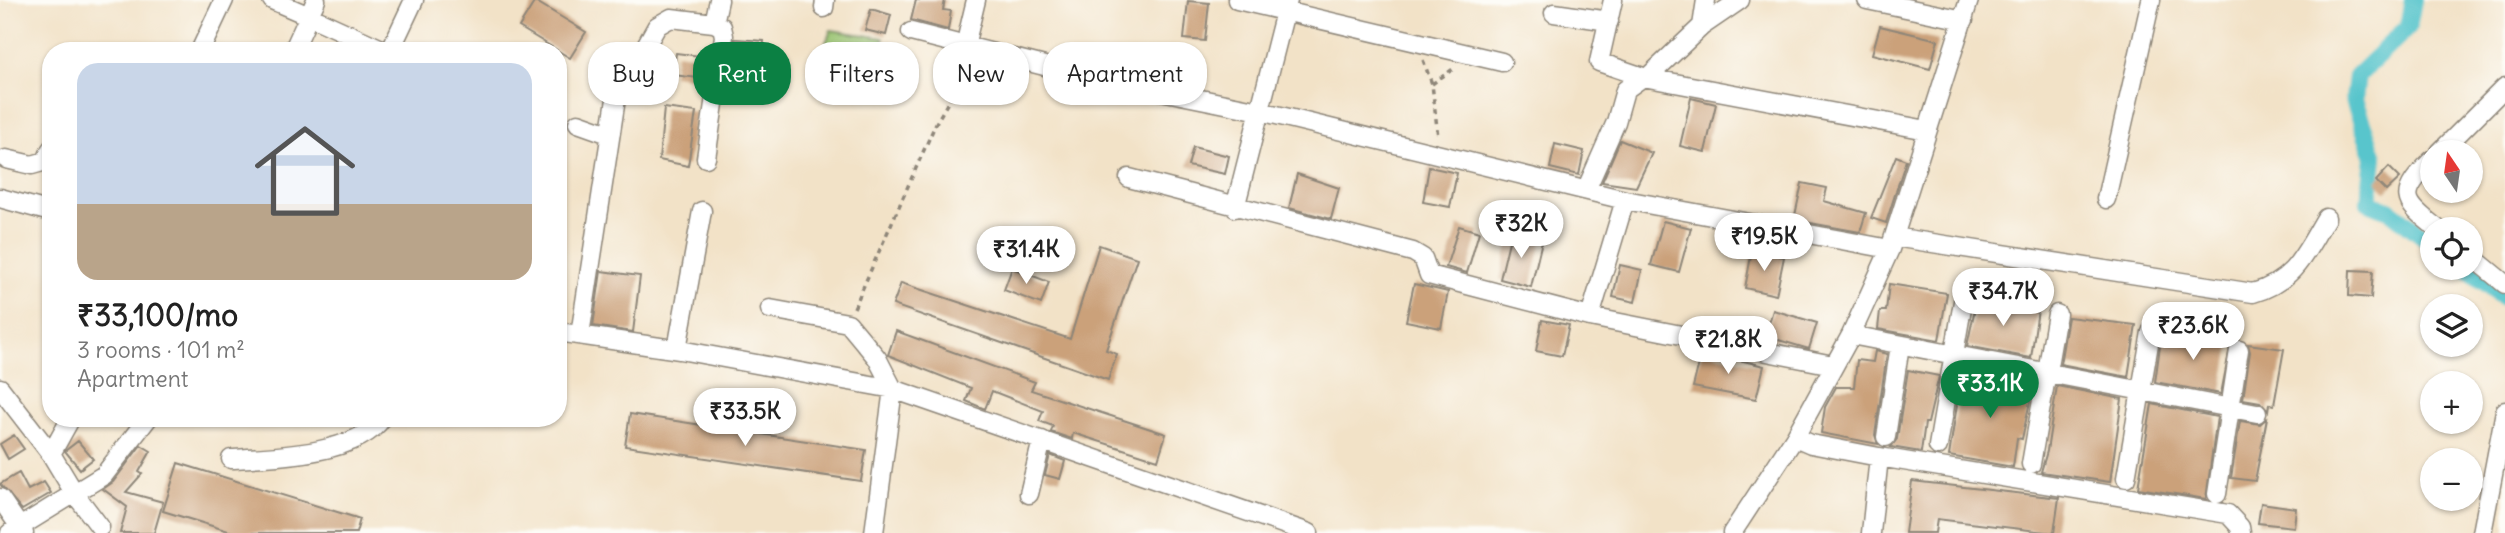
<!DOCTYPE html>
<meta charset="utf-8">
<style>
:root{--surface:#fff;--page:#f6f6f6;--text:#222;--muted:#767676;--accent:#0b8043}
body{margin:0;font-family:Delius,sans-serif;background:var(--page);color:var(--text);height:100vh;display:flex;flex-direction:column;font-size:26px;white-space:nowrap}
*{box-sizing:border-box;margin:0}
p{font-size:23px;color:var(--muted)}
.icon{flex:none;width:38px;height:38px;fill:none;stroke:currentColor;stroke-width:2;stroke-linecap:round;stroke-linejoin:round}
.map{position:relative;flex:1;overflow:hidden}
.details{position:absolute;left:42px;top:42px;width:525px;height:385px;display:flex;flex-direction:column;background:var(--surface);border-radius:28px;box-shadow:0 2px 5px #0004}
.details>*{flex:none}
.banner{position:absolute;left:588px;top:42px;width:665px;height:63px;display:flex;gap:14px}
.needle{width:46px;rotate:347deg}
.fabs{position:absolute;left:2420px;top:140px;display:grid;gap:14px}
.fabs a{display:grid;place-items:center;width:63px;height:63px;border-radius:50%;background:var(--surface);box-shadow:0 2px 5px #0004;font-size:35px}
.price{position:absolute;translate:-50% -60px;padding:0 16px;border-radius:24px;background:#fff;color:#222;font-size:23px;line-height:46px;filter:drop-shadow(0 2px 4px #0008)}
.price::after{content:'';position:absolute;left:50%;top:42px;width:21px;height:16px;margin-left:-10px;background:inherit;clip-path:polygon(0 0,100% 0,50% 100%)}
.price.on{background:var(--accent);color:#fff}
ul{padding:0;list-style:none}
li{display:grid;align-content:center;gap:14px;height:371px;padding:0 35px}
li span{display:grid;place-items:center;height:217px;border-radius:21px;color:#555}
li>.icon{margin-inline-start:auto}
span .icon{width:126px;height:126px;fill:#fffc;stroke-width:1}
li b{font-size:30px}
.chip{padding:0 24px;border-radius:28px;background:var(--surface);box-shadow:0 2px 5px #0004;font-size:24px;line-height:63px}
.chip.on{background:var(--accent);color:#fff}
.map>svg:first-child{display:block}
.green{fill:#98c26f;stroke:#62764d;stroke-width:2}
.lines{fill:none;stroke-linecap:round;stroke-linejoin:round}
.canal{stroke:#58c5cc;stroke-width:18}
.building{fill:#cba17a}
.minor-casing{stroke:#8e8679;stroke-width:21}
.path{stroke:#8e8679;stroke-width:3.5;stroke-dasharray:5 5;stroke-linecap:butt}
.minor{stroke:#fff;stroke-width:18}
</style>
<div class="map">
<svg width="2505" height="533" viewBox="0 0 2505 533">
<rect width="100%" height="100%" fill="#fdfcf7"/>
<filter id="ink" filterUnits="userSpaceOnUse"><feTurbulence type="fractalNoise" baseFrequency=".0143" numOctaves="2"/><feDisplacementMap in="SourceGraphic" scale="14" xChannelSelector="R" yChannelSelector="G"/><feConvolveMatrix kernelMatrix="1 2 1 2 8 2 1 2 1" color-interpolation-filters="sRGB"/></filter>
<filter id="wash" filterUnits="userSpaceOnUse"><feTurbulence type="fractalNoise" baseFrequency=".00686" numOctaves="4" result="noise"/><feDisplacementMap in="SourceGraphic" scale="28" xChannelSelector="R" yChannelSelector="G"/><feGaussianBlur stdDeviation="1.57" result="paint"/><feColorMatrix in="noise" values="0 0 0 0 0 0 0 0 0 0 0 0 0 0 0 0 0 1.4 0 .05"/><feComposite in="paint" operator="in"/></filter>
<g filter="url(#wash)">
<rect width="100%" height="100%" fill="#f2e2c7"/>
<path class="green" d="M831,30L884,38L868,81L846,74L827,60L825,45Z"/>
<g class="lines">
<path class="canal" d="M2413,0L2408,27L2357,76L2354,100L2374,157L2369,202L2391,211L2432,243
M2466,268L2505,298"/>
</g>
<g id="blocks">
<path class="building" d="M916,0H945L943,10L951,11L948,30L911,20Z
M535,1L586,32L570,58L519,27Z
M1188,1L1209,3L1205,41L1184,39Z
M871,9L891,15L886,35L865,30Z
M1880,26L1938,40L1930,69L1872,54Z
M735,39L764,41L763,59L732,57Z
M676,53L709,57L706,79L673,75Z
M1691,98L1716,104L1705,152L1680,146Z
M664,108L696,112L688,166L659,160Z
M1620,140L1652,153L1636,187L1602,182Z
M1555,144L1584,151L1579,175L1550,168Z
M1193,147L1229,156L1225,174L1188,166Z
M1896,156L1906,160L1886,223L1871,218Z
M1429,167L1457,173L1450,207L1423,202Z
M2389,167L2400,178L2386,191L2376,181Z
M1297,174L1339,188L1331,219L1289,208Z
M1802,183L1827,188L1824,201L1866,213L1860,232L1794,220Z
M1663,221L1691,228L1679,272L1651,265Z
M1459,226L1479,232L1467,273L1446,267Z
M1511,233L1542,241L1531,287L1500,279Z
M1099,245L1137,258L1106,350L1117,354L1108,380L893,305L901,283L1070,339Z
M1752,251L1784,257L1776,295L1745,288Z
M1620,265L1642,270L1635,302L1613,297Z
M1012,268L1049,282L1041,304L1004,290Z
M2350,270L2373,271L2371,298L2349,296Z
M601,271L640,276L633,332L593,326Z
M1414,284L1448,292L1441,328L1406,321Z
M1889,284L1947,293L1939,340L1878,329L1880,311H1886Z
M1977,299L2038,310L2031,358L1967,346Z
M1773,310L1817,323L1809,349L1765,336Z
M2068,317L2136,325L2128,377L2060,364Z
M1542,320L1569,325L1562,356L1536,351Z
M896,331L1035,382L1031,390L1166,434L1158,460L1073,433L1072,439L1051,432L1053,426L1039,421L1043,411L992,391L985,409L966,401L971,388L888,355Z
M2162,332L2231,342L2221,394L2155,382Z
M2248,344L2284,349L2274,405L2269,404L2268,411L2260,402L2243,399L2250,352Z
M1702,351L1764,366L1756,399L1693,387Z
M1875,351L1887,354L1875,435L1878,444L1821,433L1825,407L1836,387H1854L1857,360L1873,362Z
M1908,370L1939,376L1928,423H1925L1921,452L1891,447L1897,439Z
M1998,375L2028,381L2029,391L2032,392L2022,439L2017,438L2013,467L1949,456L1961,379L1997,384Z
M2057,386L2122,399L2110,482L2041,472L2047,451Z
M2152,404L2217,417L2206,499L2138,488Z
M630,414L866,450L861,481L625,446Z
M2267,418L2255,481L2231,478L2240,421L2260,424Z
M14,435L24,449L8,459L0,444Z
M78,441L93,459L80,469L65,451Z
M141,445L151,451L139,472L142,474L126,492L163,502L154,533H120L127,507L103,489L113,482Z
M1050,455L1065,461L1060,479L1045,475Z
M178,463L360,519L356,533H235L163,511Z
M19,473L28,490L44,482L51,493L22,510L0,484Z
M1912,481L2059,498L2054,533L1937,519L1935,533H1905Z
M2261,503L2296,508L2294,527L2258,523Z"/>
</g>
</g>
<g filter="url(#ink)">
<use href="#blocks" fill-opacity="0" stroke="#8e8679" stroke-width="2"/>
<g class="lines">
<g class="minor-casing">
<path id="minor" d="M272,0L309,16L316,0
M1237,0L1502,62
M1613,0L1599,62L1643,77L1927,130
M1867,0L1964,20
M824,8L825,0
M1554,13L1609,21
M714,23L719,0
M1702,26L1706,0
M911,32L1072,73L1260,111L1625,200L1890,249
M965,46L976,0
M200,51L224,0
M293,51L309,16L386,51
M390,51L414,0
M1648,77L1702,26L1740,0
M578,123L609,134
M2440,152L2505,87
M6,159L32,165L46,161L51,149
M2432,160C2399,194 2400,200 2438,229
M1129,178L1413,252L1423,258L1429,275L1590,317
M1586,190L1616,122L1625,90L1643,77
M0,198L51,212
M2106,199L2151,0
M1625,200L1590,317L1833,365
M1235,208L1288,0
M1894,237L2253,293C2295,281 2305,253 2326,218
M2471,256L2505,284
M770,309L848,323L877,358L893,389L874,533
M558,332L680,350L893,389L1309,533
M580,335L616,99L657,26L671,18L714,23L722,27L724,36L706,158
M1851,335L2257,413
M677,349L702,211
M0,388L51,454L75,494L100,527
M1795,437L1811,444L1879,457L2228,514L2240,527L2241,533
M1886,437L1900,345
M1938,446L1964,296
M51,454L71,418
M231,459C271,457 358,455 382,418
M2031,464L2057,314
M2126,478L2151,332
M1029,494L1042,440
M2217,494L2239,350
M0,498L24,533
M10,533L104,475L148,418
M1732,533L1795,437L1851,335L1890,249L1969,0
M1871,533L1879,457
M2482,533L2505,411"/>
</g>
<path class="path" d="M1423,60L1432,84L1438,137
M1432,84L1453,69
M854,308L936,123L955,90L952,58"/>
<use href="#minor" class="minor"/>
</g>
</g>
</svg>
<div class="fabs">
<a><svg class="needle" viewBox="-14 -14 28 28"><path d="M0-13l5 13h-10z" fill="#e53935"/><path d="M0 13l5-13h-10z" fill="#767676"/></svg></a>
<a><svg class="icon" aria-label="locate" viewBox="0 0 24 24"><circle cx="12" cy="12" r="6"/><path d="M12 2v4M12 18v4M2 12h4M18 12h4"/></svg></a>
<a><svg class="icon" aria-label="layers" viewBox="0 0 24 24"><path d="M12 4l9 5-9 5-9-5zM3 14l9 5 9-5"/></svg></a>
<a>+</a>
<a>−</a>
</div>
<b class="price" style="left:1521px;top:260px">₹32K</b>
<b class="price" style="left:1764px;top:273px">₹19.5K</b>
<b class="price" style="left:1026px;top:286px">₹31.4K</b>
<b class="price" style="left:2003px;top:328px">₹34.7K</b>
<b class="price" style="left:2193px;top:362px">₹23.6K</b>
<b class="price" style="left:1728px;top:376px">₹21.8K</b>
<b class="price on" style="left:1990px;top:420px">₹33.1K</b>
<b class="price" style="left:745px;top:448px">₹33.5K</b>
<div class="banner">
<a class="chip">Buy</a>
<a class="chip on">Rent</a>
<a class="chip">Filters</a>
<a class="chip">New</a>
<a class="chip">Apartment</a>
</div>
<section class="details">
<ul>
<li><span style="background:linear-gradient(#c9d6e8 65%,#b9a48a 0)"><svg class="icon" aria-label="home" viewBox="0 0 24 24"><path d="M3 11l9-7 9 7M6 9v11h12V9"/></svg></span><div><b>₹33,100/mo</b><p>3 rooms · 101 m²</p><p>Apartment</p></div></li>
</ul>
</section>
</div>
